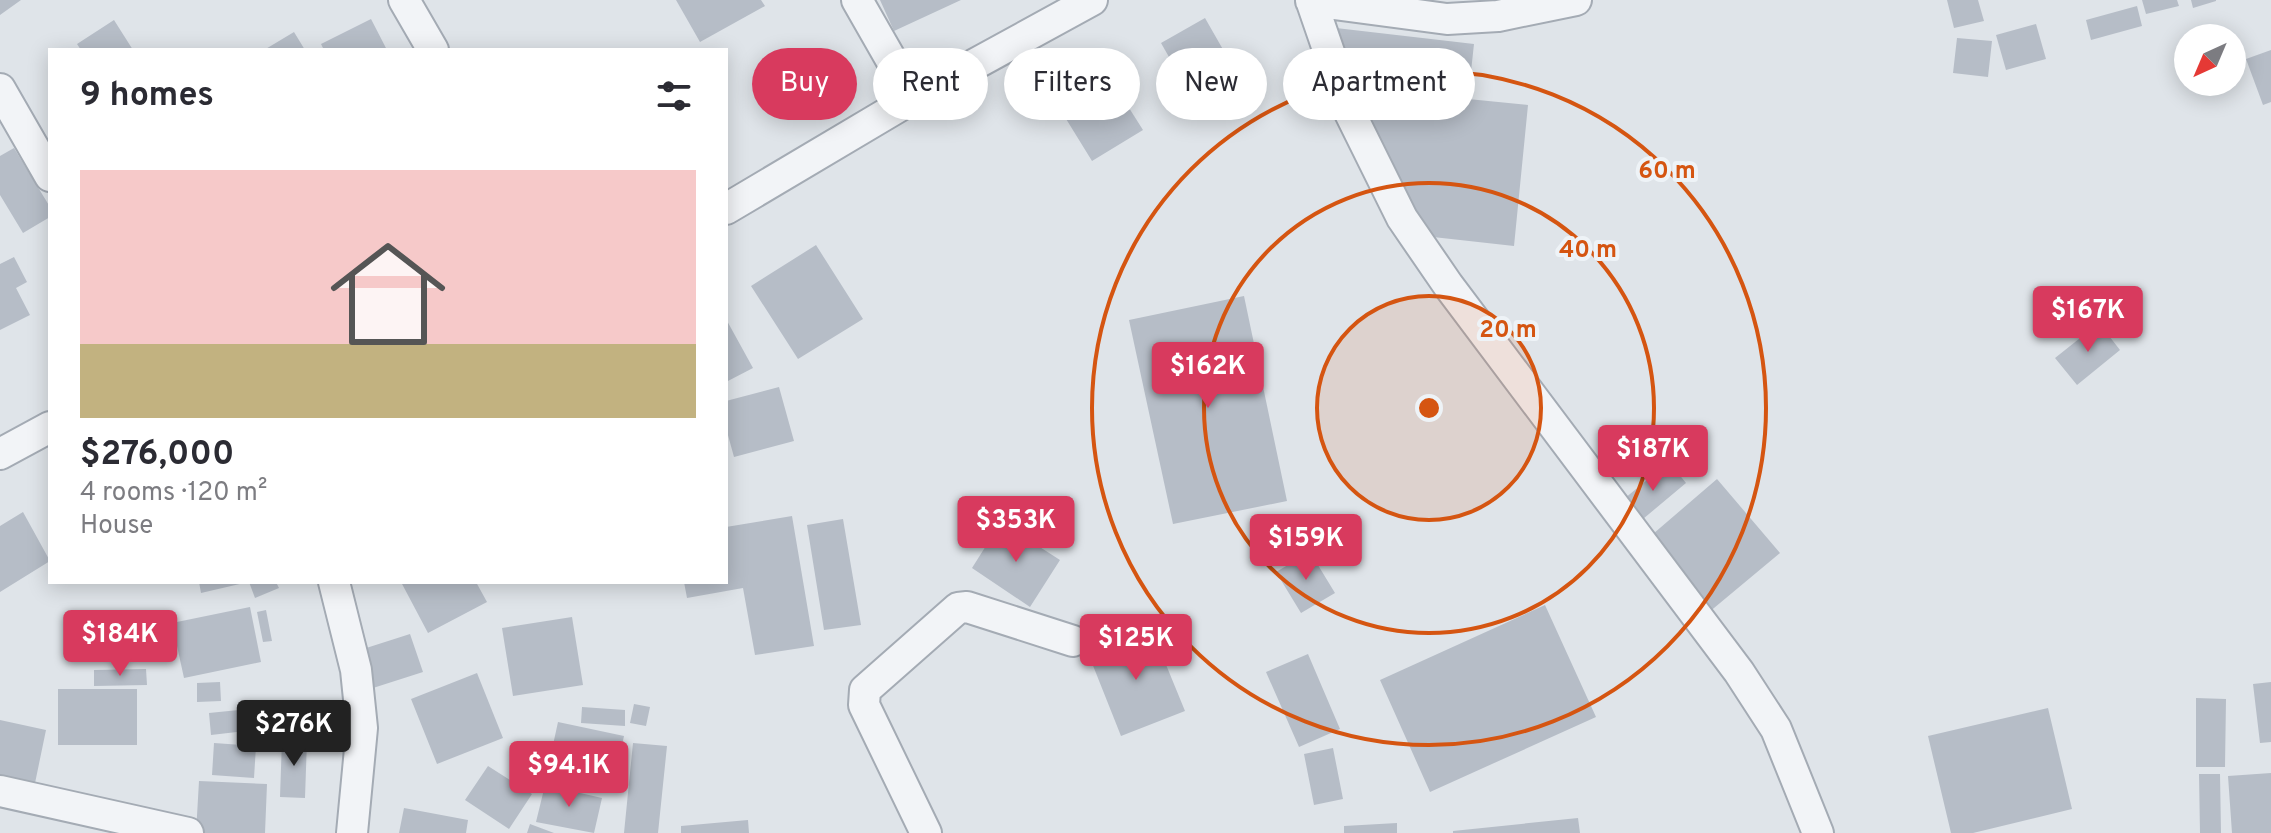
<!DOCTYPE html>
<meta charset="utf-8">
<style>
:root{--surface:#fff;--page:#f2f2f3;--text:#2b2b33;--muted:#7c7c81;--line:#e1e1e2;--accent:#d83a5e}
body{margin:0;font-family:Overpass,sans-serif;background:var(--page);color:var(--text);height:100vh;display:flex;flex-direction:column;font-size:30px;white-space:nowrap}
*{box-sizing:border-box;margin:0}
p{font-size:26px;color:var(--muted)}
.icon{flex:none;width:44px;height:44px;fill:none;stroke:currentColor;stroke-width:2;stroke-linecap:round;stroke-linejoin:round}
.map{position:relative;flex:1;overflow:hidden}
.side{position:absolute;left:48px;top:48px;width:680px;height:536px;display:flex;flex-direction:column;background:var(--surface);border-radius:0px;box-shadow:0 4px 20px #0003}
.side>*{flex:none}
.hud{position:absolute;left:752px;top:48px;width:760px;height:72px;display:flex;gap:16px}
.needle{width:52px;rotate:224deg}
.fabs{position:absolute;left:2174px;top:24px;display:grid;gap:16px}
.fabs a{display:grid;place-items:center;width:72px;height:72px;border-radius:50%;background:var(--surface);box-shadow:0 4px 20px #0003;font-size:40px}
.price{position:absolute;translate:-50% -68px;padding:0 18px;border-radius:8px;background:var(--accent);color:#fff;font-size:26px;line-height:52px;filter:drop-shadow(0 2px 4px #0008)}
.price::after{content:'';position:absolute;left:50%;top:48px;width:24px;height:18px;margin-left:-12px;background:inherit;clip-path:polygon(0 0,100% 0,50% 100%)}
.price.selected{background:#222;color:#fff}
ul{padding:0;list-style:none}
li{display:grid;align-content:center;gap:16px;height:424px;padding:0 32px}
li+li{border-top:2px solid var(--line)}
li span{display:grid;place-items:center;height:248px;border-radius:0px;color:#555}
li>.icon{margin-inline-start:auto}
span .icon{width:144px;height:144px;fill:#fffc;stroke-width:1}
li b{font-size:34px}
h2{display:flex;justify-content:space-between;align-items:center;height:96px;padding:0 32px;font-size:34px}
.pill{padding:0 28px;border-radius:36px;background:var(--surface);box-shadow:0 4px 20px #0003;font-size:28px;line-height:72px}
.pill.selected{background:var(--accent);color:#fff}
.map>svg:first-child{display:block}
.building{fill:#b6bdc7}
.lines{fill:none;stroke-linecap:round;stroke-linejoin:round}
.minor-casing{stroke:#a4abb4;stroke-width:34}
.minor{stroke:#f2f4f7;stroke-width:30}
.ring{fill:none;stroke:#d55511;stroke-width:4}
.centre{fill:#d55511;stroke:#eef3f7;stroke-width:4}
.ring-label{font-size:24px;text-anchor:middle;font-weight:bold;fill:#d55511;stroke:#eef3f7;stroke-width:8;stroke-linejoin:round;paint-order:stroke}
</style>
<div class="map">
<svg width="2271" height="833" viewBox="0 0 2271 833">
<rect width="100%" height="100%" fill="#dfe4e9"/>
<path class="building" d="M0,0H21L0,15Z
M676,0H761L765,6L700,42Z
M880,0H961L894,31Z
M1947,0H1978L1984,21L1954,28Z
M2142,0H2177L2179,6L2146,14Z
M2191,0H2216V1L2193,8Z
M2137,6L2142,26L2091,40L2086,20Z
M1205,18L1237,74L1193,99L1161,43Z
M371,19L387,50H324L321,44Z
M114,20L133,50H81L77,44Z
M2036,24L2046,59L2006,70L1996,35Z
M1336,28L1474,44L1468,99L1528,105L1514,246L1415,235Z
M294,32L305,50H264Z
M1957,38L1992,41L1988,77L1953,73Z
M2271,50V102L2263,105L2246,59Z
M1105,70L1143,130L1092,161L1055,101Z
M14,148L50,207V217L23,233L0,195V156Z
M816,245L863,319L798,359L751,286Z
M14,257L27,282L16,288L30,315L0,330V264Z
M1244,296L1287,501L1173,524L1129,320Z
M726,319L753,368L726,382Z
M2099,323L2120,350L2077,385L2055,358Z
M779,387L794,441L734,457L726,428V401Z
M1669,462L1686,483L1637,524L1619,503Z
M1717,479L1780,553L1708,613L1646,540Z
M23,512L50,561L0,592V526Z
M792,516L814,646L755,655L743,588L687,598L684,582H726V527Z
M843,519L861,625L824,630L807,525Z
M1001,522L1060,560L1030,607L972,568Z
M1310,552L1335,593L1301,613L1276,572Z
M199,582H244V583L201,593Z
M249,582H276L279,588L255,598Z
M401,582H476L487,602L428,633Z
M1545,605L1596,717L1430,792L1380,680Z
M250,607L261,662L184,678L172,623Z
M266,610L272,641L263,642L257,612Z
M572,617L583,685L513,696L502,628Z
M1151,628L1185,711L1121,736L1088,653Z
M410,634L423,672L373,688L360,650Z
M1308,654L1340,729L1299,747L1266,672Z
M146,669L147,685L94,686V670Z
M477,673L503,738L437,764L411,699Z
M220,682L221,701L197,702V683Z
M2271,682V742L2260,743L2253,684Z
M58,689H137V745H58Z
M2196,698L2226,699L2225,767H2196Z
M634,704L650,707L646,726L630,723Z
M267,707L270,728L211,735L209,713Z
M582,707L625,710V726L581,723Z
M2048,708L2072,809L1973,833H1951L1928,736Z
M0,720L46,730L34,788L0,781Z
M558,722L624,736L612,791L546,777Z
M282,739L307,740L305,798L280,797Z
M214,743L256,746L254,778L212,775Z
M633,743L667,746L658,833H624Z
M1333,748L1343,799L1314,805L1304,754Z
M488,766L532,794L509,829L465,800Z
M2271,773V833H2232L2228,776Z
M2199,774H2220L2221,833H2200Z
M199,781L267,784L265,833H196Z
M545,785L602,798L594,833L536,822Z
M404,808L468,820L466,833H399Z
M1578,818L1580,833H1453V831Z
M748,820L749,833H681V826Z
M1397,823V833H1344V826Z
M530,824L554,833H527Z"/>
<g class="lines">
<g class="minor-casing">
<path id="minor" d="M404,0L433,50
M857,0L913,98
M1311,0L1350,113L1402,218L1448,285L1739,672L1776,729L1818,833
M1311,1L1447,19L1498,16L1576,0
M0,89L50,176
M726,209L913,98L1092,0
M0,454L50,427
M334,582L356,670L362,728L352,833
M0,791L188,833
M926,833L864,705L865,690L958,608L967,607L1073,641"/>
</g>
<use href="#minor" class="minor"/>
</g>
<circle cx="1429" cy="408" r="112" fill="#d55511" fill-opacity=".12"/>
<g class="ring">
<circle cx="1429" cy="408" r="112"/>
<circle cx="1429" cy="408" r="225"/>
<circle cx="1429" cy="408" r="337"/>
</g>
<circle cx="1429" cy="408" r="12" class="centre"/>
<g class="ring-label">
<text x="1667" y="178">60 m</text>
<text x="1588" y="257">40 m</text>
<text x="1508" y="337">20 m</text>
</g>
</svg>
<div class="fabs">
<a><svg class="needle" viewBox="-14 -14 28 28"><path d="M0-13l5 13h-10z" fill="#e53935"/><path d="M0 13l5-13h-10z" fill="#7c7c81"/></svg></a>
</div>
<b class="price" style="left:2088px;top:354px">$167K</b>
<b class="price" style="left:1208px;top:410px">$162K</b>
<b class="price" style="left:1653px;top:493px">$187K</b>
<b class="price" style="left:1016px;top:564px">$353K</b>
<b class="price" style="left:1306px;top:582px">$159K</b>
<b class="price" style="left:120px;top:678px">$184K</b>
<b class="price" style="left:1136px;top:682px">$125K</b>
<b class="price selected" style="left:294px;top:768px">$276K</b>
<b class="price" style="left:569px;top:809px">$94.1K</b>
<div class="hud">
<a class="pill selected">Buy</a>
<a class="pill">Rent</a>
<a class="pill">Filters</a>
<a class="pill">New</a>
<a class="pill">Apartment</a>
</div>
<section class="side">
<h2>9 homes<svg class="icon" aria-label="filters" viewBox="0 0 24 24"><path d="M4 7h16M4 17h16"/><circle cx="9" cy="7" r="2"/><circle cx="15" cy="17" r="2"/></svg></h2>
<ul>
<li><span style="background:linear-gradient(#f6c9c9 70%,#c2b280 0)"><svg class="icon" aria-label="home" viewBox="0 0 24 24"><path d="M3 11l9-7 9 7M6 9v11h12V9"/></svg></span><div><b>$276,000</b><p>4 rooms · 120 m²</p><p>House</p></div></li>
</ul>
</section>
</div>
